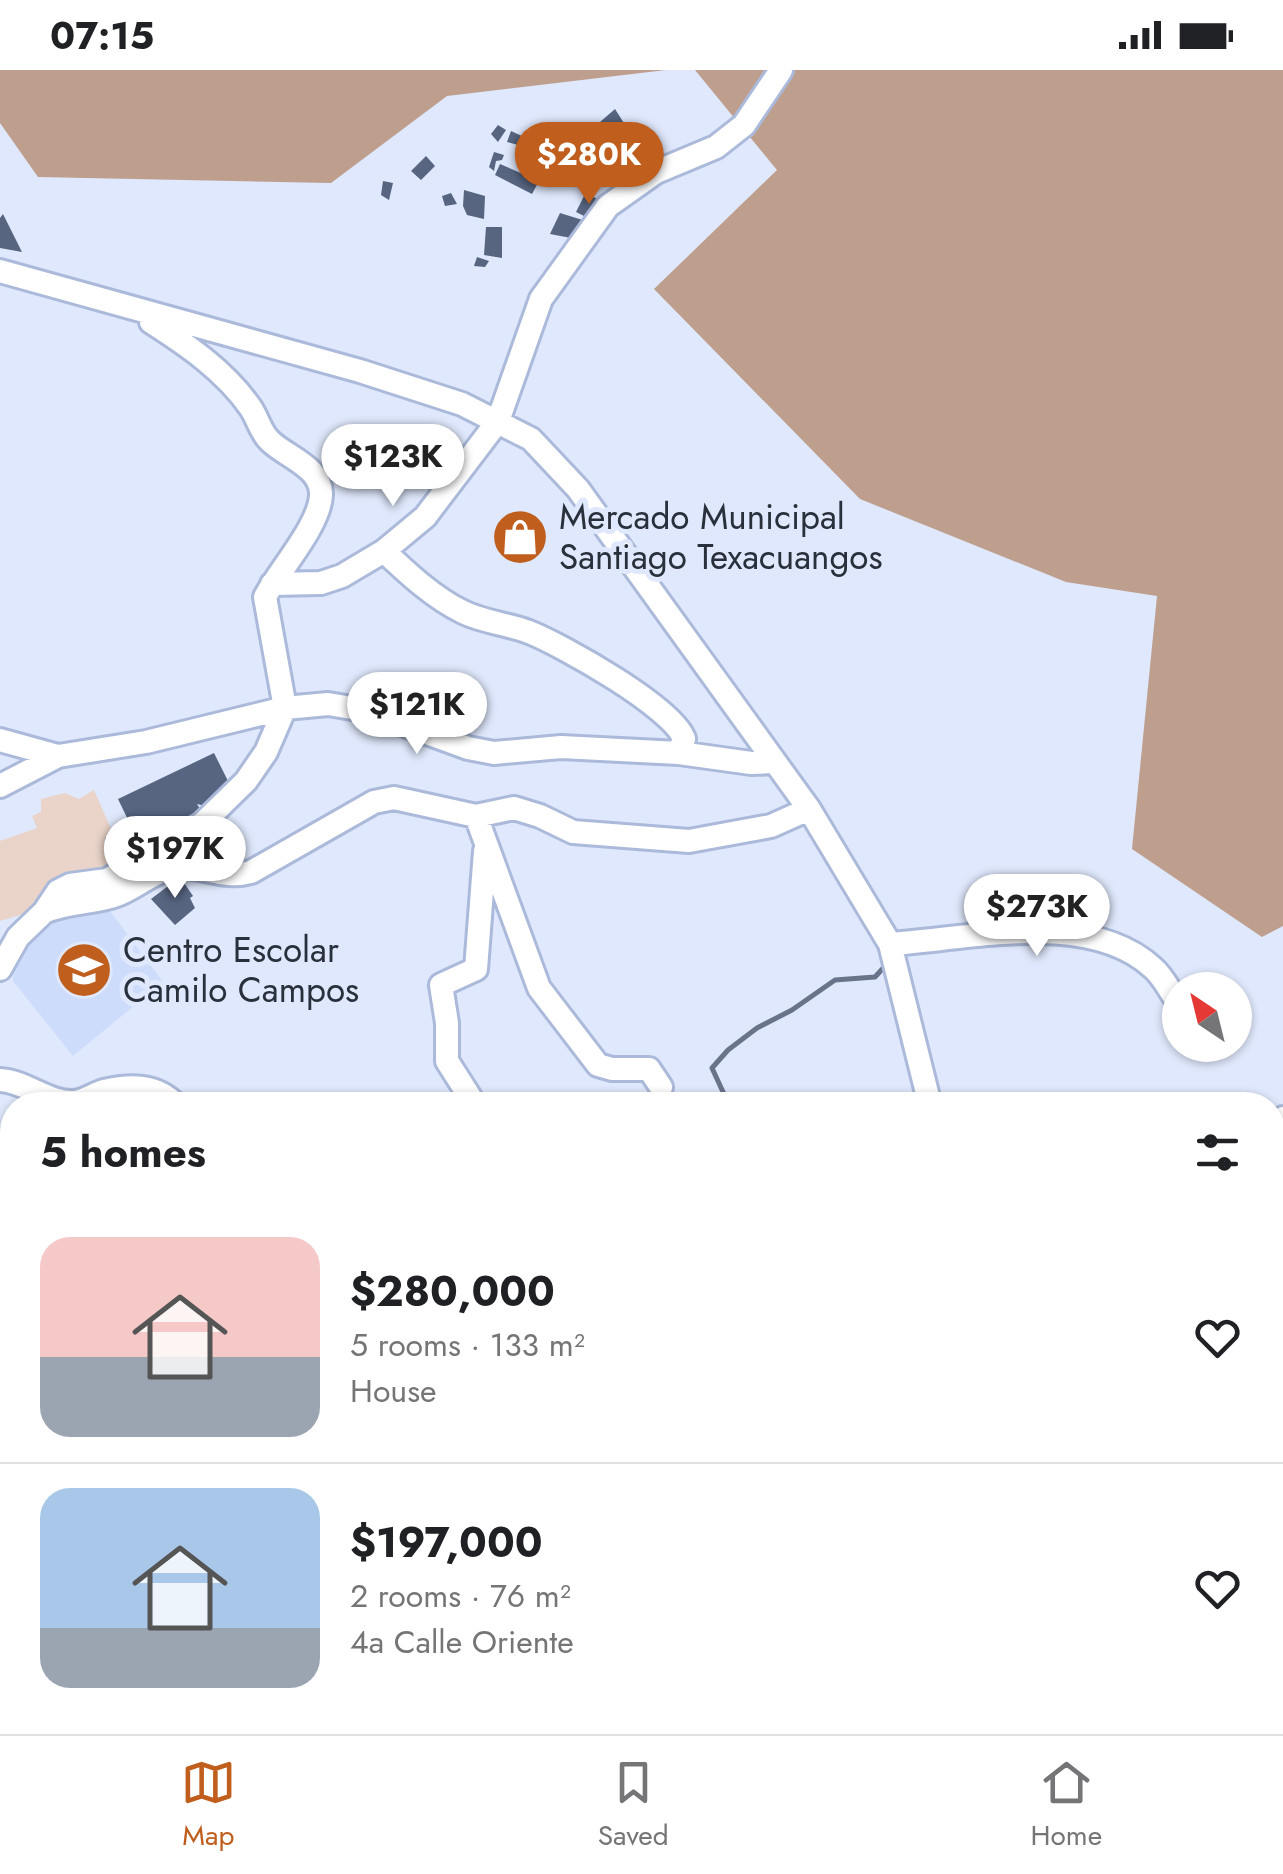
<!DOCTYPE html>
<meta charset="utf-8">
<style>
:root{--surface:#fff;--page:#f2f2f2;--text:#202124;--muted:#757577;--line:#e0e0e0;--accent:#c05f1d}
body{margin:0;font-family:Jost,sans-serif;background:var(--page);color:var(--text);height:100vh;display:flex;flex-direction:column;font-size:38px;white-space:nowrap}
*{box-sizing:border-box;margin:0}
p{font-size:32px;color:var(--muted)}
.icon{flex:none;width:55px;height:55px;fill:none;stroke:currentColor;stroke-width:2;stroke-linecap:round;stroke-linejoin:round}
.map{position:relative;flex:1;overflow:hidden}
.drawer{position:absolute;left:0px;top:1022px;width:1285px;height:642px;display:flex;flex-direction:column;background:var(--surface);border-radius:40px 40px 0 0;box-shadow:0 2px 8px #0004}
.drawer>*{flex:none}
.needle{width:65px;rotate:325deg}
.buttons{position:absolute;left:1162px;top:902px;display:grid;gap:20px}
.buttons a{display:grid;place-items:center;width:90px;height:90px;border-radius:50%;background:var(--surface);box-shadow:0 2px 8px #0004;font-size:50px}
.price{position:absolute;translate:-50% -85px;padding:0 22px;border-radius:35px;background:#fff;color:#222;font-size:32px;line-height:65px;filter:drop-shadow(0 2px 5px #0008)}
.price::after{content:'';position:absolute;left:50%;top:60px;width:30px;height:22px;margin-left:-15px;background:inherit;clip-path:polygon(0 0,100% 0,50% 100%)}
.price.selected{background:var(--accent);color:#fff}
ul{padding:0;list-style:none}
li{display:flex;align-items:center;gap:30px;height:250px;padding:0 40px}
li+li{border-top:2px solid var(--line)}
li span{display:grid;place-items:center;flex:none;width:280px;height:200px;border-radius:30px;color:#555}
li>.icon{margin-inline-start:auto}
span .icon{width:120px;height:120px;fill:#fffc;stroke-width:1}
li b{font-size:42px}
h2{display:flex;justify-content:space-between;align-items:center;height:120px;padding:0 40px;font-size:42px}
.status{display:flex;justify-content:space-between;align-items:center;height:70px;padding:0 50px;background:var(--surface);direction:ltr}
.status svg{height:28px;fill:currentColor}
.tab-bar{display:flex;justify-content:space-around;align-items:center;height:140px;border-top:2px solid var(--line);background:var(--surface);font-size:28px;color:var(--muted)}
.tab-bar a{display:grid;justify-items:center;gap:5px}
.tab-bar .selected{color:var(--accent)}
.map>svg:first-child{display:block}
.built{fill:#cddcfb}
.green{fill:#ead4c9}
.forest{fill:#be9e8d}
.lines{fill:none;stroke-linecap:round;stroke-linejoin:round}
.stream{stroke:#69748b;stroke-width:5}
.river{stroke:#8491ad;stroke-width:28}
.building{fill:#576581}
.minor-casing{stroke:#abbada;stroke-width:28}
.minor{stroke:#fff;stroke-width:22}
.labels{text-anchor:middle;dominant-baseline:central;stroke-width:10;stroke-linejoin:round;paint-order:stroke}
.poi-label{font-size:35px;fill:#292f3b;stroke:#dfe8fc;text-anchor:start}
</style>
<div class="status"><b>07:15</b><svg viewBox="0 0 49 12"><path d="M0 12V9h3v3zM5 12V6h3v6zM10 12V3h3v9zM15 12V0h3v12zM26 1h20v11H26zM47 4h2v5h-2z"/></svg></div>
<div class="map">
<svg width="1283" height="1664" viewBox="0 0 1283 1664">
<rect width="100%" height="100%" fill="#dfe8fc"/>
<path class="built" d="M104,833L163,912L73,986L13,911L14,889L30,867L60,844Z"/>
<path class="green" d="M94,720L113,763L105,768L118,795L53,811L40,839L0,851V771L37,758L32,746L41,742V729L65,723L79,729Z"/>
<path class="forest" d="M0,0H666L447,26L331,113L38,107L0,53Z
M695,0H1283V856L1262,867L1132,779L1157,526L1066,512L860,429L654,219L777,100Z
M1283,1100V1664H74L76,1652H1272V1107Z"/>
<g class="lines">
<path class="stream" d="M729,1035L712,998L728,980L757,958L792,940L835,910L875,907L886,895"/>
<path class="river" d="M1272,1179L1283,1181
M341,1652L343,1664"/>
</g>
<path class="building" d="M615,39L629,61L613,74L600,52Z
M598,53L608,69L598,76L588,61Z
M498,55L506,60L498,72L491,64Z
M511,61L524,67L518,75L507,72Z
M494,82L504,85L502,90L496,91L494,101L489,97Z
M426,86L435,96L421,110L411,101Z
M533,86L544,99L539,110L527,101Z
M580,93L585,97L573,113L569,108Z
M500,94L539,111L532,124L495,105Z
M383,111L393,113L389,130L381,125Z
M464,120L485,126L484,149L467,145L463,136Z
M451,123L457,134L445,136L442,126Z
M585,124L604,131L592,150L576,142Z
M560,143L589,152L571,168L550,164Z
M3,144L22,182L0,178V148Z
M486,157H502V188L484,185Z
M477,187L489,191L485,197L474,196Z
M214,683L230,715L205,736L197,734L203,744L118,795L105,768L125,757L127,761L132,758L118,729Z
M180,807L193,826L190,828L195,838L175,855L151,829Z"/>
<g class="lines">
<g class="minor-casing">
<path id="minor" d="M0,201L360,301L462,334L531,369L578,419L809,739L890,874L930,1035
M384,481C407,503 434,528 463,542C483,552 508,554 529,562C562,575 674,638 684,669L679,683
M272,514L321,513L342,506L384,481L425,447L498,351L541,229L608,136L656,102L716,77L744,55L781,0
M0,670L58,686
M0,716L58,686L146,672L285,638L328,634L364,640L468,678L494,683L561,677L679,683L751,693L775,692
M476,746L539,918L598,995L612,999H649L661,1017
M44,842C68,831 95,834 119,824C139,816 160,796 183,797C208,798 226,809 251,802L374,732L394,728L476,746L514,738L540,746L573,762L689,771L771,756L809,739
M890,874C969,869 1089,839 1153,898C1164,907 1171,924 1180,935
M0,899L18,867L44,842L58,821L70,815L107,810L121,802L202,754L246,711L266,682L285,638L265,527C279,500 320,455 321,425C322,397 286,387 270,371C260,362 258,348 250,337C225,301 187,275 151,252
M0,1010C25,1011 49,1034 74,1032C84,1031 94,1024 104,1021C130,1015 156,1014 176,1035
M475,1035L447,991V953L441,915L476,899L485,781
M1272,1055L1283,1048
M1272,1083L1283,1078
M0,1178L7,1192L12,1235
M0,1290L12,1268"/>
</g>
<use href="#minor" class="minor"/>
</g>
<defs>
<g id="shop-disc" transform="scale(2.875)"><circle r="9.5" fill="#c05f1d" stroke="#dfe8fc"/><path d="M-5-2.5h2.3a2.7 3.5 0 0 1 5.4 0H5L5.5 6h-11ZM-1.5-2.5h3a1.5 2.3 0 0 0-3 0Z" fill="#fff"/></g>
<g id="school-disc" transform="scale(2.875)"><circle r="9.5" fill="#c05f1d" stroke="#dfe8fc"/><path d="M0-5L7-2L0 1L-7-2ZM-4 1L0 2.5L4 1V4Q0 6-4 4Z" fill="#fff"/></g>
</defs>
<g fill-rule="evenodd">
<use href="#shop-disc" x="520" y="467"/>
<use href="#school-disc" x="84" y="900"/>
</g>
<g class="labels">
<g class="poi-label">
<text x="559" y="447">Mercado Municipal<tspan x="559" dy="40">Santiago Texacuangos</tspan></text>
<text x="123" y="880">Centro Escolar<tspan x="123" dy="40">Camilo Campos</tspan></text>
</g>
</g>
</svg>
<div class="buttons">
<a><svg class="needle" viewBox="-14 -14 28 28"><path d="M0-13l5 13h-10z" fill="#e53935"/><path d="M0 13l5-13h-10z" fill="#757577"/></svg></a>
</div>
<b class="price selected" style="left:589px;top:137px">$280K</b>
<b class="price" style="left:393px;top:439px">$123K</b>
<b class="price" style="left:417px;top:687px">$121K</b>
<b class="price" style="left:175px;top:831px">$197K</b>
<b class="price" style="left:1037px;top:889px">$273K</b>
<section class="drawer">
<h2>5 homes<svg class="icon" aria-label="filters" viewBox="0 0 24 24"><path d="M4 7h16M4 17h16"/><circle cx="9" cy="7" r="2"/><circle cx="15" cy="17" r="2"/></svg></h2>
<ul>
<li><span style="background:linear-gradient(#f6c9c9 60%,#9aa5b1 0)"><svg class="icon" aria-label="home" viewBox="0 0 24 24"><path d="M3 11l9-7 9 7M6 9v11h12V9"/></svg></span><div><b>$280,000</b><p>5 rooms · 133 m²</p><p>House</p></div><svg class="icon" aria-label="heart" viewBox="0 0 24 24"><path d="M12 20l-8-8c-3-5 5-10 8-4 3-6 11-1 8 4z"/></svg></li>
<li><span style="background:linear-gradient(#a9c7e8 70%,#9aa5b1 0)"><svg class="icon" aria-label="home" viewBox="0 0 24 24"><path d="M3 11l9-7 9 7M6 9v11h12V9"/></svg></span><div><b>$197,000</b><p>2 rooms · 76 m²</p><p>4a Calle Oriente</p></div><svg class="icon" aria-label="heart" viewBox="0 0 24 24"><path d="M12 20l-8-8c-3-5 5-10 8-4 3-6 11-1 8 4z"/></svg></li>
</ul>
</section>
</div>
<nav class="tab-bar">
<a class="selected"><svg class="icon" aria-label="map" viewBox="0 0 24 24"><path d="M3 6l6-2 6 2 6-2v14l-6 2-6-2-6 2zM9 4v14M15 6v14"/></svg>Map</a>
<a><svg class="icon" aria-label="saved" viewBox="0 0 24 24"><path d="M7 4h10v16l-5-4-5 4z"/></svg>Saved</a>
<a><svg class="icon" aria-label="home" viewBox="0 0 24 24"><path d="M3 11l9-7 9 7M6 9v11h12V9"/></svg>Home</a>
</nav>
